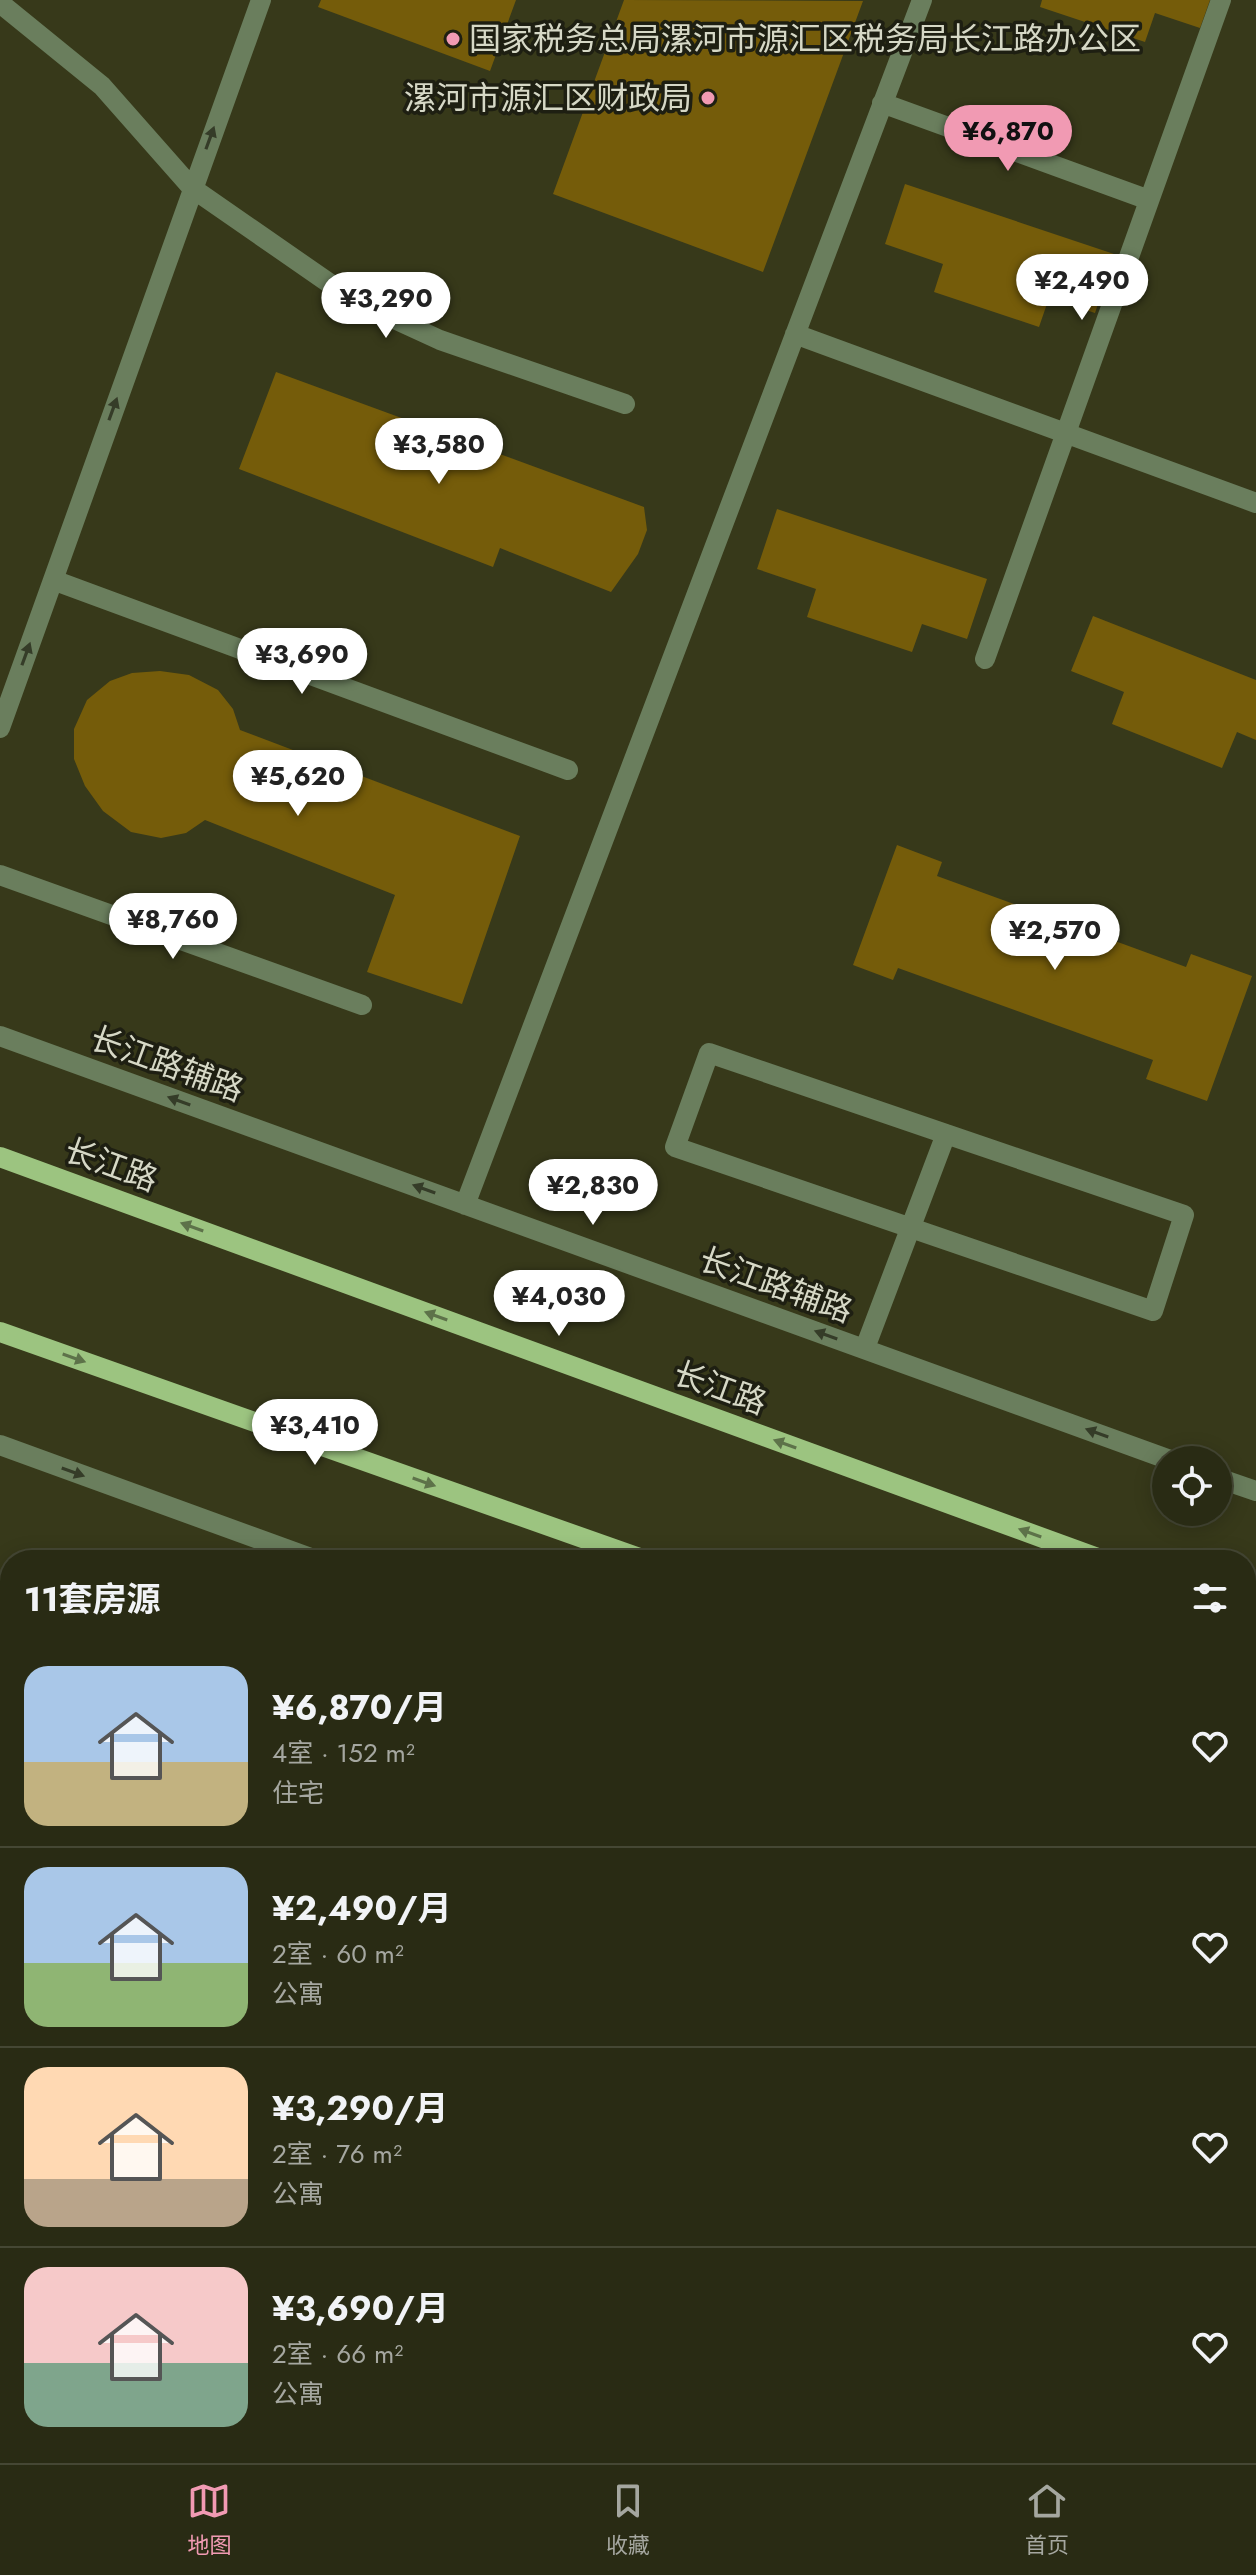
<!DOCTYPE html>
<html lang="zh">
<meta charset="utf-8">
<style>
:root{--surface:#292b14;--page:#31331d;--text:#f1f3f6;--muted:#a5a7a0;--line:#454734;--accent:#f19ab3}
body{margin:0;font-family:Jost,"Noto Sans SC",sans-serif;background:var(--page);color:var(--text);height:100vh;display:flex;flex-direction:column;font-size:30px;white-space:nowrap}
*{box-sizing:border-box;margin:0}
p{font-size:26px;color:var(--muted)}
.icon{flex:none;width:44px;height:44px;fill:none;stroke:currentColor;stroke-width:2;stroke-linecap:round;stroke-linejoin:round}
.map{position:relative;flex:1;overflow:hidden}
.sheet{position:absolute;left:0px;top:1550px;width:1256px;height:914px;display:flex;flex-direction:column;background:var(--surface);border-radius:32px 32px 0 0;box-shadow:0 4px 20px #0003,0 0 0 2px var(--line)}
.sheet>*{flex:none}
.fabs{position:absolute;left:1152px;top:1446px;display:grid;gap:16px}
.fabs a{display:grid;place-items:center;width:80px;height:80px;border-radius:50%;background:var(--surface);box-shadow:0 4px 20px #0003,0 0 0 2px var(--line);font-size:40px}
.price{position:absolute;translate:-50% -68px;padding:0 18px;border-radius:28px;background:#fff;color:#222;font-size:26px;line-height:52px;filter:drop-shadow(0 2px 4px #0008)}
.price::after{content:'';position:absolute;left:50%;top:48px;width:24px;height:18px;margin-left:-12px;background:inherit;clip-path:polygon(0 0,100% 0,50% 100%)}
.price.current{background:var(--accent);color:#111}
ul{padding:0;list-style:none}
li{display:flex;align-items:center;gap:24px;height:200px;padding:0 24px}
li+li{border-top:2px solid var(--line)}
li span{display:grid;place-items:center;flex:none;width:224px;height:160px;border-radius:24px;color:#555}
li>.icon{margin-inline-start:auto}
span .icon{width:96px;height:96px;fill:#fffc;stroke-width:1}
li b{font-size:34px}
h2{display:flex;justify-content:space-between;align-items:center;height:96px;padding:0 24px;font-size:34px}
.dock{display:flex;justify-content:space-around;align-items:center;height:112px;border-top:2px solid var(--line);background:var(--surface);font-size:22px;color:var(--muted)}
.dock a{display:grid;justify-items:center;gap:4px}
.dock .current{color:var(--accent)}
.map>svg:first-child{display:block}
.building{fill:#755c0a}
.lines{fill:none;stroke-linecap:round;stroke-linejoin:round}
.minor{stroke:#6a7e5d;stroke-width:20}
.major{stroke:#9cc480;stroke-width:20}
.oneway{fill:#353c28}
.oneway2{fill:#5d7249}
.poi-dot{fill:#f19ab3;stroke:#1e1f12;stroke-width:3}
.labels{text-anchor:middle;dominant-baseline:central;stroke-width:7;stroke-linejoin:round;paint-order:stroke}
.poi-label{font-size:32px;fill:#d6d8c6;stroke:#1e1f12;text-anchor:start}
.street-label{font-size:32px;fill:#d6d8c6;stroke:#1e1f12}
</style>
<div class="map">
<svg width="1256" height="2463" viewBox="0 0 1256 2463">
<rect width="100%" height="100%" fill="#37391a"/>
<path class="building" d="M321,0H516L490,71L318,7Z
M624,0L863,1L763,272L553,194Z
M1042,0H1210L1200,28L1155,13L1145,42L1040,7Z
M905,184L1114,254L1095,313L1049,298L1039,327L934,292L943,264L885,244Z
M276,372L644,507L647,530L638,554L611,592L500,548L493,567L239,469Z
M777,509L987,579L967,639L922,624L912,652L807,617L816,589L757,569Z
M1093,616L1256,680V740L1237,732L1222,768L1112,724L1124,692L1071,671Z
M160,671L189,675L218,690L233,709L240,730L520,836L462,1004L367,972L395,895L205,820L186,833L161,838L131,832L103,811L85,786L74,759V729L87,700L110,681L132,673Z
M897,845L942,862L937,876L1186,967L1191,954L1252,976L1207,1101L1146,1079L1153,1060L898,968L893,980L853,965Z
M0,1587L10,1590V1664L0,1660Z
M1246,2040L1256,2044V2194L1246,2190Z
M0,2195L10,2199V2275L0,2271Z
M1246,2314L1256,2318V2396L1246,2392Z
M0,2427L10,2431V2454H73L96,2463H0Z
M511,2454H713L737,2463H534Z"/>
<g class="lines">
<path class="minor" d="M0,3L102,86L192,188L355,301L440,340L625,404
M882,103L1149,200
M795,334L1256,503
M53,580L568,770
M985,659L1221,0
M0,728L261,0
M0,875L362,1005
M0,1036L1170,1460
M465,1205L922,0
M865,1348L946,1134L709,1053L675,1147L1153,1311L1184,1215L946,1134
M0,1445L316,1560
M1218,1478L1256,1491
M0,1872L10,1876
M1246,1900L1256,1904
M423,2463L426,2454
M877,2463L880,2454"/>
<path class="major" d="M0,1157L1103,1560
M0,1332L645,1560
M1246,1612L1256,1616
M1246,1770L1256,1774"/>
</g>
<defs><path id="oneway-solid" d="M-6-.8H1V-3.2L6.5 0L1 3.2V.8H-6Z" transform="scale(2)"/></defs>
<g class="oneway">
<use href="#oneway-solid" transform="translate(210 138) rotate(-70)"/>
<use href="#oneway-solid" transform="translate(113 409) rotate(-70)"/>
<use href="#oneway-solid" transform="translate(26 654) rotate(-70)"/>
<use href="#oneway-solid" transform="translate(179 1101) rotate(-160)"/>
<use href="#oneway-solid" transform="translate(424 1189) rotate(-160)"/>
<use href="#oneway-solid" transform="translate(826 1335) rotate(-160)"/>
<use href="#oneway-solid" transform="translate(1097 1433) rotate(-160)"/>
<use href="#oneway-solid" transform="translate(73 1472) rotate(20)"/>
</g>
<g class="oneway2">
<use href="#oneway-solid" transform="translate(192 1227) rotate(-160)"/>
<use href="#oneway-solid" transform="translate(436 1316) rotate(-160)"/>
<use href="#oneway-solid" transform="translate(74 1358) rotate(19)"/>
<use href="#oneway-solid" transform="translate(785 1444) rotate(-160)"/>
<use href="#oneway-solid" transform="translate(424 1482) rotate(19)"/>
<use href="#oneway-solid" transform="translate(1030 1533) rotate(-160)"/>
</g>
<g class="poi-dot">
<circle cx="453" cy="39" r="8"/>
<circle cx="708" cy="98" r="8"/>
</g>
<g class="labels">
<g class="poi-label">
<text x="469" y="39">国家税务总局漯河市源汇区税务局长江路办公区</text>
<text x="692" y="98" text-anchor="end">漯河市源汇区财政局</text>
</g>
<g class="street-label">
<text transform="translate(167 1064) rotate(20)">长江路辅路</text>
<text transform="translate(111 1165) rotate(20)">长江路</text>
<text transform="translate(776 1285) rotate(20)">长江路辅路</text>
<text transform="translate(720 1388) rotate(20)">长江路</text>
</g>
</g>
</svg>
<div class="fabs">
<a><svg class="icon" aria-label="locate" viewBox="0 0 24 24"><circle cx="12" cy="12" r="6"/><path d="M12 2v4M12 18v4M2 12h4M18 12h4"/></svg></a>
</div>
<b class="price current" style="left:1008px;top:173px">¥6,870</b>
<b class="price" style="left:1082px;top:322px">¥2,490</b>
<b class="price" style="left:386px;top:340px">¥3,290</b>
<b class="price" style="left:439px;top:486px">¥3,580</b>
<b class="price" style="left:302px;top:696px">¥3,690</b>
<b class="price" style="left:298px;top:818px">¥5,620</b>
<b class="price" style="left:173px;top:961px">¥8,760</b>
<b class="price" style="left:1055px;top:972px">¥2,570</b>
<b class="price" style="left:593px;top:1227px">¥2,830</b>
<b class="price" style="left:559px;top:1338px">¥4,030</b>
<b class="price" style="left:315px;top:1467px">¥3,410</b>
<section class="sheet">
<h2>11套房源<svg class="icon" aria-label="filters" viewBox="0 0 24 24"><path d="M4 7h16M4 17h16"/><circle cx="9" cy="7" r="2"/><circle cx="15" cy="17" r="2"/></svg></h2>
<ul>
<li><span style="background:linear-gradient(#a9c7e8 60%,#c2b280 0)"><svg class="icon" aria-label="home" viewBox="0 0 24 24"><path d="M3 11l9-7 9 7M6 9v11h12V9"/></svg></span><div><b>¥6,870/月</b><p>4室 · 152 m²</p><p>住宅</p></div><svg class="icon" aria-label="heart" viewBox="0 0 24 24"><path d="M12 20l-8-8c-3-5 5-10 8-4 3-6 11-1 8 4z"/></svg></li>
<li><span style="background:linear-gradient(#a9c7e8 60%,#8fb573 0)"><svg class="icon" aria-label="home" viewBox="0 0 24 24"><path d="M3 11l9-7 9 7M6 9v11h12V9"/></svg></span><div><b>¥2,490/月</b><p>2室 · 60 m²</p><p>公寓</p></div><svg class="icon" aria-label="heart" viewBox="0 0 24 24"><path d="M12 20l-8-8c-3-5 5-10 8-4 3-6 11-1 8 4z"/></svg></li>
<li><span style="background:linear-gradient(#ffd9b3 70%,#b9a48a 0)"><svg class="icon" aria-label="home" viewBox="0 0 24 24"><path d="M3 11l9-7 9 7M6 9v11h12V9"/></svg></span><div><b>¥3,290/月</b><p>2室 · 76 m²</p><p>公寓</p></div><svg class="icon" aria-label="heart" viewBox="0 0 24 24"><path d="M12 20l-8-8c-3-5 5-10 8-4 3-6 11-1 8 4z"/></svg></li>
<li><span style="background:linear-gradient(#f6c9c9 60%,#7fa58c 0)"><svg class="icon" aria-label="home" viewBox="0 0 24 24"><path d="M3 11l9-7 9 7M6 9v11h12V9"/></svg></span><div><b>¥3,690/月</b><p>2室 · 66 m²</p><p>公寓</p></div><svg class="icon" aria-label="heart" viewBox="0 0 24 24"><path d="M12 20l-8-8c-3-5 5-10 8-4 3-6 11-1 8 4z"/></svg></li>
</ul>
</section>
</div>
<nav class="dock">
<a class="current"><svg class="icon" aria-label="map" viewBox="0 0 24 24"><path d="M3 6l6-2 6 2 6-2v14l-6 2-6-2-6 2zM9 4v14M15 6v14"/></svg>地图</a>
<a><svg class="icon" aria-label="saved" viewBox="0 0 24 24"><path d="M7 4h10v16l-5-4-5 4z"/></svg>收藏</a>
<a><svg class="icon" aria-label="home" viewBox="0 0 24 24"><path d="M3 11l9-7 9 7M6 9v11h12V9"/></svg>首页</a>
</nav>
